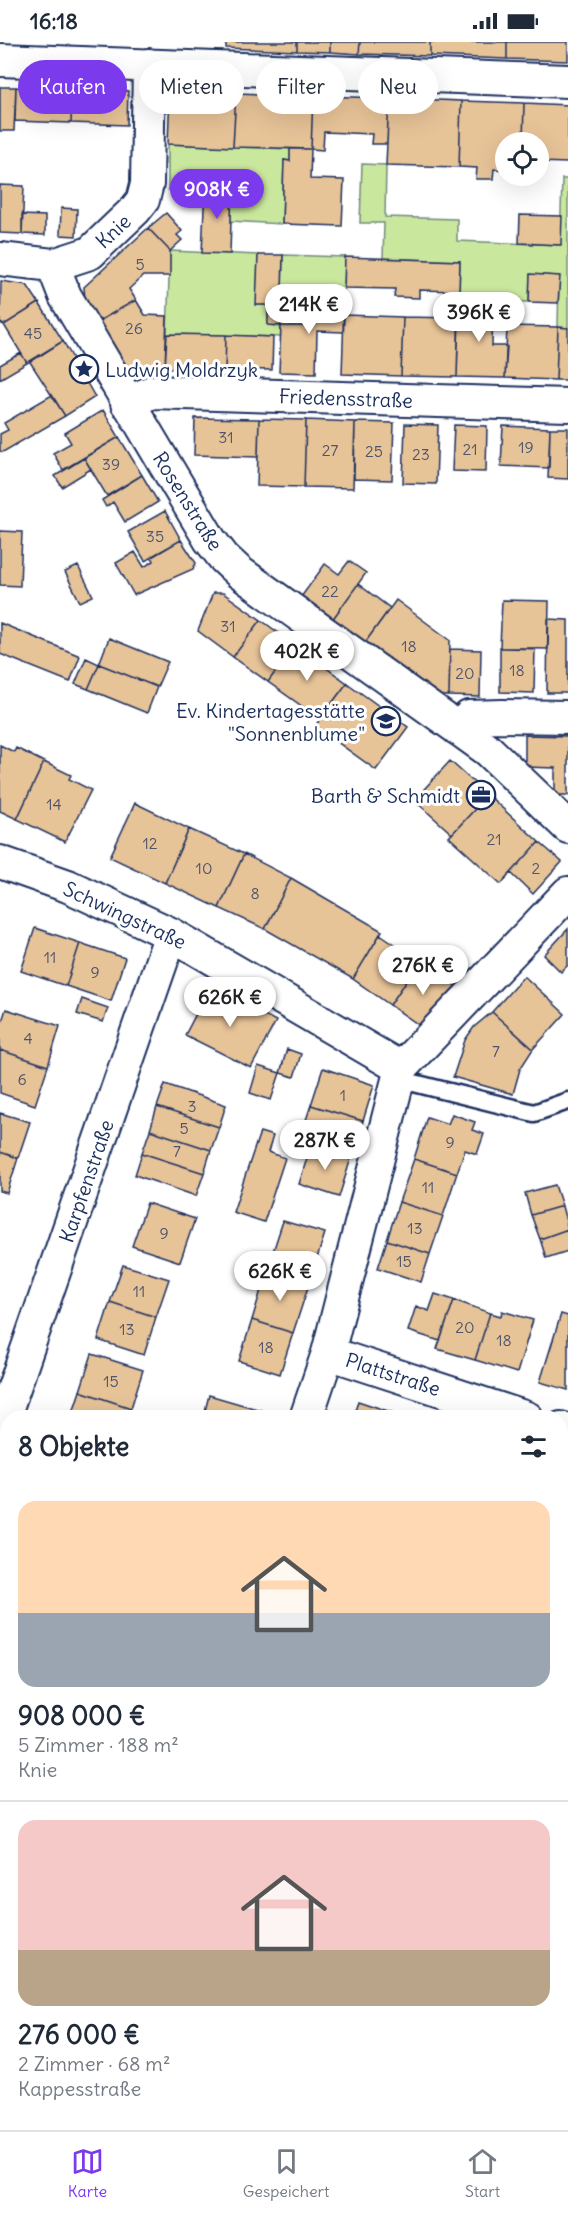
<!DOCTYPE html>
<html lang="de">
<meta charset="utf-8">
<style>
:root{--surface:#fff;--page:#f6f6f7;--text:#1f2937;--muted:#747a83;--line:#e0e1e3;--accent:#7c3aed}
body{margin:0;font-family:Delius,sans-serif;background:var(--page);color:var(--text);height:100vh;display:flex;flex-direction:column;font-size:22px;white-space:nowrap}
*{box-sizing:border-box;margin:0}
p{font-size:20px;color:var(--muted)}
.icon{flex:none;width:33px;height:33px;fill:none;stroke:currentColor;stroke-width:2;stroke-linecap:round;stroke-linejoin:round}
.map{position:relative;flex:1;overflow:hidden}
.panel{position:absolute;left:0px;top:1368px;width:568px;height:720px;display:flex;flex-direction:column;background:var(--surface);border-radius:24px 24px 0 0;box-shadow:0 6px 24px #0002}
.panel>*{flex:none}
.top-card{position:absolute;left:18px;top:18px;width:532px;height:54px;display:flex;gap:12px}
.buttons{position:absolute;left:495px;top:90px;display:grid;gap:12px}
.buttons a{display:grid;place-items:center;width:54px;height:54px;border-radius:50%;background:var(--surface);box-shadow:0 6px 24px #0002;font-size:30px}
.price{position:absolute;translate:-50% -51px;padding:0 14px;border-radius:21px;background:#fff;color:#222;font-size:20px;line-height:39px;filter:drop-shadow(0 2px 3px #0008)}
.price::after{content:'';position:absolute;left:50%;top:36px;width:18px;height:14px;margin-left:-9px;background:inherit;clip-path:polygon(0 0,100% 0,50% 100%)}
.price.on{background:var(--accent);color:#fff}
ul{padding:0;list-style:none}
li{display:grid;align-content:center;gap:12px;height:318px;padding:0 18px}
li+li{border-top:2px solid var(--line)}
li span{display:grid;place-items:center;height:186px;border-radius:18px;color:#555}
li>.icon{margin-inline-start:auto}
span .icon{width:108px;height:108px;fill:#fffc;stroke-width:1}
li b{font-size:26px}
h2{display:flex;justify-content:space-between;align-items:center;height:72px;padding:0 18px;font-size:26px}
.tag{padding:0 21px;border-radius:27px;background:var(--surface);box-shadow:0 6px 24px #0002;font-size:21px;line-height:54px}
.tag.on{background:var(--accent);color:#fff}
.status{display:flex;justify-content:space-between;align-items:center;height:42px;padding:0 30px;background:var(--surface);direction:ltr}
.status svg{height:16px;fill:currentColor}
.tabs{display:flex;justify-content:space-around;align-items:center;height:84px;border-top:2px solid var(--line);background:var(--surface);font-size:16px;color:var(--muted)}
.tabs a{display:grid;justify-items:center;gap:3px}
.tabs .on{color:var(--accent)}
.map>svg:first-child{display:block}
.green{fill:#cae79e;stroke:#728b7e;stroke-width:1.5}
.building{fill:#e7c398;stroke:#1b2f5e;stroke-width:1.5}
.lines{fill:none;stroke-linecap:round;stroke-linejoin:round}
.service-casing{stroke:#1b2f5e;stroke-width:21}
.minor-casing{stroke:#1b2f5e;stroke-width:36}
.service{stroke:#fff;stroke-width:16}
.minor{stroke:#fff;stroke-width:32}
.labels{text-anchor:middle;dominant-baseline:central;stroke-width:6;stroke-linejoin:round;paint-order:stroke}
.number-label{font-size:16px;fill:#4e546c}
.street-label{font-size:20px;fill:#1b2f5e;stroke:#fff}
.poi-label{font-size:20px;fill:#1b2f5e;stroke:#fff;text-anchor:end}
</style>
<div class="status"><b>16:18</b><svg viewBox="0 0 49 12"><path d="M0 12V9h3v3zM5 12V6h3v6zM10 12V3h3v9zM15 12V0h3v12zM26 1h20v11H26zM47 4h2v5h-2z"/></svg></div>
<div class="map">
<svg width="568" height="2088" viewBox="0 0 568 2088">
<rect width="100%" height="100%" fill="#fff"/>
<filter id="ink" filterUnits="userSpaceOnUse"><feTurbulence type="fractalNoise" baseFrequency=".0167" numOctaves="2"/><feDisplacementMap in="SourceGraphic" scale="12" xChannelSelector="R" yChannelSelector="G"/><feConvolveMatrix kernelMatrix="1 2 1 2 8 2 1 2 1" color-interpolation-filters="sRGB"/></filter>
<g filter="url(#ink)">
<path class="green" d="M168,102L290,107V119L284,118L282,182L231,179L232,145L205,144L168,148Z
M362,122L386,123L385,175L457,177V199L560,203L562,137H568V286L558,285L559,234L530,233L529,260L459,259L460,219L383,216L384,181H360Z
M170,209L258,213L257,263H268V283L281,284V295L167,292Z
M283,213L345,215L344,257L282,256Z"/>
<path class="building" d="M226,0H297V9L226,6Z
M297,0H330V10L297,9Z
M330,0H360L359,12L330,10Z
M360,0H430V14L359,12Z
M430,0H507V17L430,14Z
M507,0H568V19L507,17Z
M0,45H16L14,89H0Z
M16,45L72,47L71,81L15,79Z
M72,47L128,49L127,83L71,81Z
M170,49L236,51L233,105L168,102Z
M236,51L313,54L311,107L233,105Z
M313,54L389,56L387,102H371L372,92L324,90L323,108L311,107Z
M389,56L461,59L459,125L386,123Z
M461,59L524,61L523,100H506V128L494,127L493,137H476L477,126L459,125Z
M524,61L568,63V121L538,120V100H523Z
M290,107H311L310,137L344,138L342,184L282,182L284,118L290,119Z
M0,143L24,144L22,192L0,191Z
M205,144L232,145L230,212L202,211Z
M61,166L77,167L76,194L60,193Z
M166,171L182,189L177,193L182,198L170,209L148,186Z
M22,173L45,174V193L22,192Z
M520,173L562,174L561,203L519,201Z
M148,186L170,209V234H143L129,247L136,258L97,280L85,259L84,245Z
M258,213H283L281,284L268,283V263H256Z
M345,215L460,219L459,249L419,248V256L394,255L395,247L344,246Z
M530,232L560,234L558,261L529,260Z
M1,239L27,243L39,261L4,283L0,281Z
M307,256L344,257L343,290L317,289L316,331L279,330L281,284H306Z
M136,258L145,273L167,274L165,326L123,324L97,280Z
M459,259L493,260L492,304H507L505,336L457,335Z
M39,261L63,299L27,321L4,283Z
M344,273L403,275L401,334L342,332Z
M403,275L459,276L457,335L401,334Z
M507,284L558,285L556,338L505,336Z
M558,285L568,286V338H556Z
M167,292L226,293L225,327L165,326Z
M226,293L273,295L272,328L225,327Z
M63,299L95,355L65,374L30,320Z
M21,311L27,321L0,337V323Z
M52,353L65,374L3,410L0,409V392L8,388L4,381Z
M103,368L119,395L63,428L53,411L71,401L65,391Z
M195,376L259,377L258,415L194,413Z
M259,377L306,378L304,445L257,444Z
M306,378L355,380L353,446L304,445Z
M355,380L394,381L392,438L354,437Z
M405,382L438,383L436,442L403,441Z
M454,383L487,384L486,430L452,429Z
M503,384L550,386L549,426L501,424Z
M550,386H568V437L548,436Z
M119,395L142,433L107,454L84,416Z
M84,416L91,427L62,445L55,434Z
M142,433L158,460L125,480L113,460L106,465L102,458Z
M165,469L181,498L145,519L128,490Z
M0,489L22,490L20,544L0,543Z
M181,498L196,521L193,527L134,553L116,521L135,510L144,525L154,519L152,514Z
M349,519L366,531L332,578L301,555L325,522L339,532Z
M78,524L93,554L80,560L65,530Z
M358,542L390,566L364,602L332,578Z
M213,551H223L261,578L233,615L198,589Z
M396,558L450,598L449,654H436L364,602Z
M502,558L549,559L548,607L500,606Z
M548,577L568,578V651H547Z
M261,578L295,603L268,640L233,615Z
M0,581L80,614L70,640L0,612Z
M109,596L168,620L157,645L99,622Z
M295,603L347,641L320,677L268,640Z
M500,606H535L534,651L500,650Z
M450,607L481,608L480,655L449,654Z
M86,616L99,622L88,647L75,642Z
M99,622L157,645L147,671L88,647Z
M347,641L408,685L376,728L315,684Z
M525,693L568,694V753H555V726L525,725Z
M0,703L14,710L16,706L44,720L17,777L0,769Z
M450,719L488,753L452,792L414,758Z
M44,720L71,733L69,737L91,748L65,800L17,777Z
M488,753L539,800L501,842L449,795Z
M135,761L189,787L165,841L110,815Z
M189,787L244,812L219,866L165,841Z
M539,800L562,820L533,852L511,831Z
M244,812L291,836L265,887L219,866Z
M291,836L382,889L353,937L265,887Z
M35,886L80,901L66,944L21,929Z
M568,887V923L561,930L544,913Z
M380,892L420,919L390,963L353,937Z
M80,901L125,916L111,959L66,944Z
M420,919L456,944L426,988L390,963Z
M524,934L565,972L533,1007L492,970Z
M210,945L276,979L251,1026L185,993Z
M82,957L108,966L103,980L77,972Z
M6,967L60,984L48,1024L0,1008V985Z
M492,970L533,1007L520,1027L513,1052L453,1035L465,998L474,985Z
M287,1007L301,1012L294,1035L280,1031Z
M0,1008L48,1024L35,1063L0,1051Z
M258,1024L280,1031L271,1058L250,1051Z
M323,1026L374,1043L363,1079L311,1063Z
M165,1042L226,1063L219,1085L157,1065Z
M311,1063L363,1079L351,1116L299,1099Z
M157,1065L219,1085L211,1108L150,1088Z
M0,1071L30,1080L18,1116L0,1110Z
M452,1072L475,1080L472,1088L484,1092L477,1112L465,1108L457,1131L414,1117L427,1075L448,1082Z
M150,1088L211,1108L204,1131L142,1111Z
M260,1090L273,1094L268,1110L285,1116L264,1180L233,1170Z
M311,1103L351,1116L339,1155L299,1142Z
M0,1110L18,1116L7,1151L0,1149Z
M142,1111L204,1131L196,1154L135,1133Z
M414,1117L457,1131L443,1174L399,1160Z
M555,1143L562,1164L531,1173L525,1151Z
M399,1160L443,1174L430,1212L387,1198Z
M147,1161L195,1177L180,1220L132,1204Z
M562,1164L568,1187L540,1197L531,1173Z
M283,1179L325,1191L309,1242L267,1228Z
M568,1187V1209L546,1216L540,1197Z
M387,1198L430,1212L421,1240L378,1226Z
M123,1223L169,1237L156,1275L110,1260Z
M267,1228L309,1242L293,1291L252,1278Z
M435,1252L454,1258L440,1299L408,1289L416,1264L429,1269Z
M454,1258L490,1271L475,1318L437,1307Z
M110,1260L156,1275L144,1313L98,1298Z
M502,1269L533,1278L517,1331L475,1318L490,1271L501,1274Z
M561,1272L568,1274V1348L540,1340Z
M252,1278L293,1291L280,1332L239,1319Z
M92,1312L143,1328L131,1366L80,1349Z
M80,1349L131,1366L127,1376H71Z
M209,1353L271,1371L270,1376H210L204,1373Z
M358,1359L409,1376H353Z
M565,1426L568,1427V1474L561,1472V1439Z
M561,1593L568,1596V1646L561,1644Z
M561,1755L568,1757V1826L561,1823Z
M8,1812V1986L0,1984V1835Z
M561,1839L568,1842V1869L561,1891Z
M0,2014L8,2017V2080H69L66,2088H0Z
M69,2080H203L226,2088H86L68,2082Z
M309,2080H379L377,2088H332Z
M379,2080H442L440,2088H377Z"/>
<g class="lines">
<g class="service-casing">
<path id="service" d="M398,1037L534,1071L568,1059"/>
</g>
<g class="minor-casing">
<path id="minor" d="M0,18L568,39
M0,217L53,223L65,254L210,498L224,516L239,530L488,708L568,785
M53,223L90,211L135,168L143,158L147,142L149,23
M127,361L152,350L568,363
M458,687L469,675L502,674L568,675
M0,820L68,844L171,892L401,1026
M328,1311L527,1376
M306,1376L328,1311L401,1026L568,851
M0,1386L171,892
M561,1386L568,1389
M0,1519L8,1522
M561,1699L568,1701"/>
</g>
<use href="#service" class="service"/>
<use href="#minor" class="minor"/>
</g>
</g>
<defs>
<g id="sight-ring" transform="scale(1.5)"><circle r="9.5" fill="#fff" stroke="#1b2f5e" stroke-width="1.5"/><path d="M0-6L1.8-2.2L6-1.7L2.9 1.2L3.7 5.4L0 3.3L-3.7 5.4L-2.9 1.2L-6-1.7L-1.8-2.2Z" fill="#1b2f5e"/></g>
<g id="school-ring" transform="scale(1.5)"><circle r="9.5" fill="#fff" stroke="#1b2f5e" stroke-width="1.5"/><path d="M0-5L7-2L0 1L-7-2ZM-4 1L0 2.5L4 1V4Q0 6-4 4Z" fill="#1b2f5e"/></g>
<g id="office-ring" transform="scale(1.5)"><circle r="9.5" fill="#fff" stroke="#1b2f5e" stroke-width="1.5"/><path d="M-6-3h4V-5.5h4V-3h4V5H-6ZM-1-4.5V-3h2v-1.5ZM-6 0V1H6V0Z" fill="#1b2f5e"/></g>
</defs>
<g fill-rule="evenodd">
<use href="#sight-ring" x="84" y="327"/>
<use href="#school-ring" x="386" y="679"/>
<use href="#office-ring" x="481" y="753"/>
</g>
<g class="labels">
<g class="number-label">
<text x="140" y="222">5</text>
<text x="134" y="286">26</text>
<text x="33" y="291">45</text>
<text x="226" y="395">31</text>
<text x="526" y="405">19</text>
<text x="470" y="407">21</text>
<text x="330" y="408">27</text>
<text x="374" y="409">25</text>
<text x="421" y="412">23</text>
<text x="111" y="422">39</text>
<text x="155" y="494">35</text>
<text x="330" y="549">22</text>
<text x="228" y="584">31</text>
<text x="409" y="604">18</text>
<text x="517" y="628">18</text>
<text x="465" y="631">20</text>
<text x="54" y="762">14</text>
<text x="494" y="797">21</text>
<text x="150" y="801">12</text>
<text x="204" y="826">10</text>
<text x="536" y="826">2</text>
<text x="255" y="851">8</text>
<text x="50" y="915">11</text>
<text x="95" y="930">9</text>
<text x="28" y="996">4</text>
<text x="496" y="1009">7</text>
<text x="22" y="1037">6</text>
<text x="343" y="1053">1</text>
<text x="192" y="1064">3</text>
<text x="184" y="1086">5</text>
<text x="450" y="1100">9</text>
<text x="177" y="1109">7</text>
<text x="428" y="1145">11</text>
<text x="415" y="1186">13</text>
<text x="164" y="1191">9</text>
<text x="404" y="1219">15</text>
<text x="139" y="1249">11</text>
<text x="465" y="1285">20</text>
<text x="127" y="1287">13</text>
<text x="504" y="1298">18</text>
<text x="266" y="1305">18</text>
<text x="111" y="1339">15</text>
</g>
<g class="street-label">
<text transform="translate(113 189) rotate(-43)">Knie</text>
<text transform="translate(346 356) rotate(2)">Friedensstraße</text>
<text transform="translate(188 459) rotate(58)">Rosenstraße</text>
<text transform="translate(125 873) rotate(25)">Schwingstraße</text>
<text transform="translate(86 1139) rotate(-71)">Karpfenstraße</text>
<text transform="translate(393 1332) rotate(18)">Plattstraße</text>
</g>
<g class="poi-label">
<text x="105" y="327" text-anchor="start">Ludwig Moldrzyk</text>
<text x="365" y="668">Ev. Kindertagesstätte<tspan x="365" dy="23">"Sonnenblume"</tspan></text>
<text x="460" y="753">Barth &amp; Schmidt</text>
</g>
</g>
</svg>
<div class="buttons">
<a><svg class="icon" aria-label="locate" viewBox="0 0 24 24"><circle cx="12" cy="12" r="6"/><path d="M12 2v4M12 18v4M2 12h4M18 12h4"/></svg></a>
</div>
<b class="price on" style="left:217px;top:178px">908K €</b>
<b class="price" style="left:309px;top:293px">214K €</b>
<b class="price" style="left:479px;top:301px">396K €</b>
<b class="price" style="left:307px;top:640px">402K €</b>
<b class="price" style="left:423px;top:954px">276K €</b>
<b class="price" style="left:230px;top:986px">626K €</b>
<b class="price" style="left:325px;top:1129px">287K €</b>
<b class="price" style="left:280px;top:1260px">626K €</b>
<div class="top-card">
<a class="tag on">Kaufen</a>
<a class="tag">Mieten</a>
<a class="tag">Filter</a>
<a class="tag">Neu</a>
</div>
<section class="panel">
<h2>8 Objekte<svg class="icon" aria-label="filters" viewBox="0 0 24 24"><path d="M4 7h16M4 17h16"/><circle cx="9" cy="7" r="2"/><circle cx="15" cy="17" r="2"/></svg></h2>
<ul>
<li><span style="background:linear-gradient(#ffd9b3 60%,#9aa5b1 0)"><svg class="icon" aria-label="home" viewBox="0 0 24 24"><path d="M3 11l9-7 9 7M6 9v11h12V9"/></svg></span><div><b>908 000 €</b><p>5 Zimmer · 188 m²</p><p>Knie</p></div></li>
<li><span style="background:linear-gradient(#f6c9c9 70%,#b9a48a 0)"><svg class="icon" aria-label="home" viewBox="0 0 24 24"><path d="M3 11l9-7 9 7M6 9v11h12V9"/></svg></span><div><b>276 000 €</b><p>2 Zimmer · 68 m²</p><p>Kappesstraße</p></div></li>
</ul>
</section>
</div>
<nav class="tabs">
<a class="on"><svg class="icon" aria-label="map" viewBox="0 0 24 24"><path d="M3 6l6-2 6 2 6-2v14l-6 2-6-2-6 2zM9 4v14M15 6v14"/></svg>Karte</a>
<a><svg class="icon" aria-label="saved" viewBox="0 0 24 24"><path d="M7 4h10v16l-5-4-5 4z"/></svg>Gespeichert</a>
<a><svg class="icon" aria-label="home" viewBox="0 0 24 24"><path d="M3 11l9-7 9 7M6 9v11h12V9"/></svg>Start</a>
</nav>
